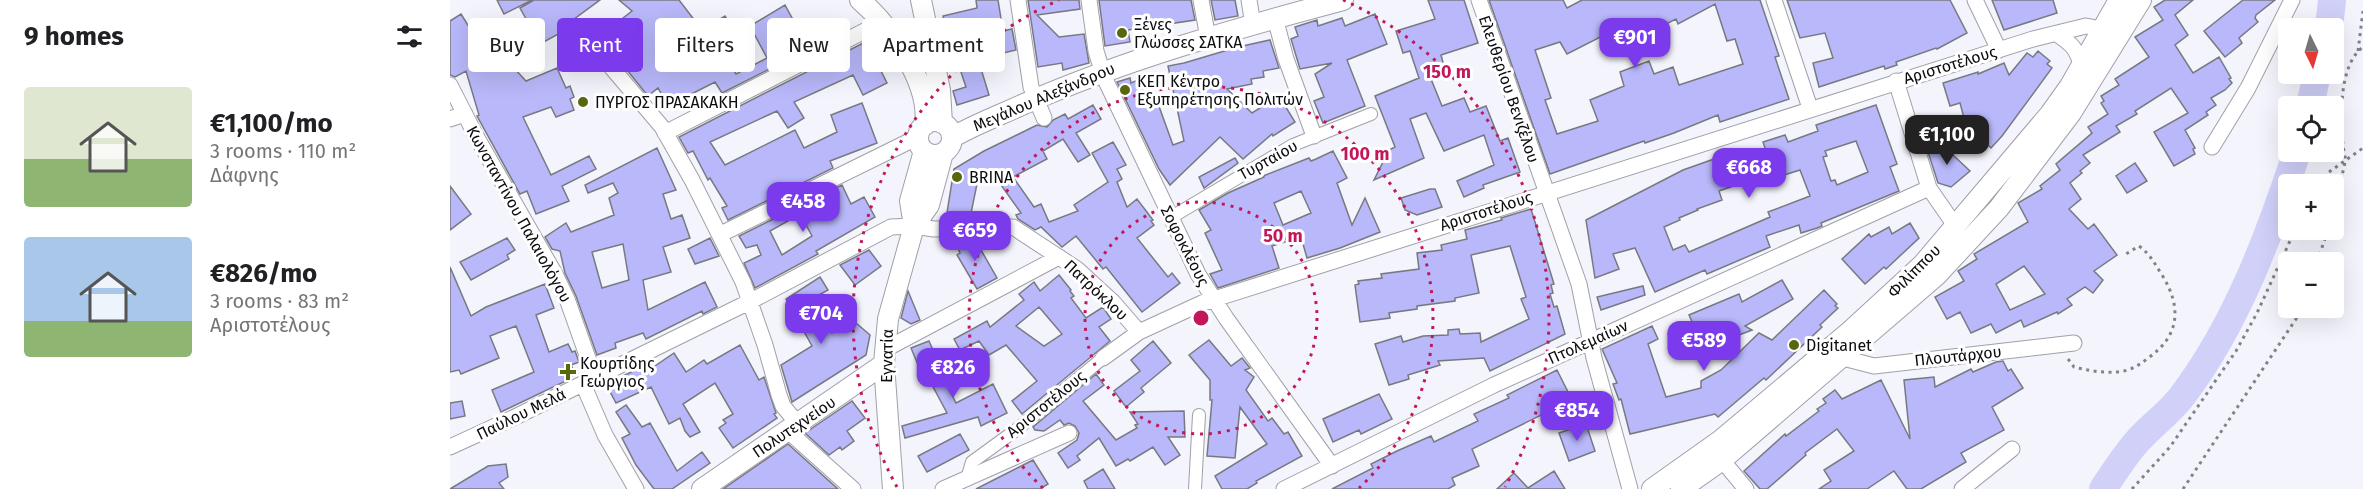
<!DOCTYPE html>
<meta charset="utf-8">
<style>
:root{--surface:#fff;--page:#f6f6f6;--text:#202124;--muted:#757577;--accent:#7c3aed}
body{margin:0;font-family:"Fira Sans",sans-serif;background:var(--page);color:var(--text);height:100vh;display:flex;flex-direction:column;font-size:22px;white-space:nowrap}
*{box-sizing:border-box;margin:0}
p{font-size:20px;color:var(--muted)}
.icon{flex:none;width:33px;height:33px;fill:none;stroke:currentColor;stroke-width:2;stroke-linecap:round;stroke-linejoin:round}
.map{position:relative;flex:1;overflow:hidden}
.sheet{display:flex;flex-direction:column;background:var(--surface);width:450px}
.sheet>*{flex:none}
.guide{position:absolute;left:18px;top:18px;width:570px;height:54px;display:flex;gap:12px}
.needle{width:39px;rotate:175deg}
.controls{position:absolute;left:1828px;top:18px;display:grid;gap:12px}
.controls a{display:grid;place-items:center;width:66px;height:66px;border-radius:6px;background:var(--surface);box-shadow:0 6px 24px #0002;font-size:30px}
.price{position:absolute;translate:-50% -51px;padding:0 14px;border-radius:12px;background:var(--accent);color:#fff;font-size:20px;line-height:39px;filter:drop-shadow(0 2px 3px #0008)}
.price::after{content:'';position:absolute;left:50%;top:36px;width:18px;height:14px;margin-left:-9px;background:inherit;clip-path:polygon(0 0,100% 0,50% 100%)}
.price.on{background:#222;color:#fff}
ul{padding:0;list-style:none}
li{display:flex;align-items:center;gap:18px;height:150px;padding:0 24px}
li span{display:grid;place-items:center;flex:none;width:168px;height:120px;border-radius:6px;color:#555}
li>.icon{margin-inline-start:auto}
span .icon{width:72px;height:72px;fill:#fffc;stroke-width:1}
li b{font-size:26px}
h2{display:flex;justify-content:space-between;align-items:center;height:72px;padding:0 24px;font-size:26px}
.pill{padding:0 21px;border-radius:6px;background:var(--surface);box-shadow:0 6px 24px #0002;font-size:21px;line-height:54px}
.pill.on{background:var(--accent);color:#fff}
main{display:flex;flex:1;min-height:0}
.map>svg:first-child{display:block}
.lines{fill:none;stroke-linecap:round;stroke-linejoin:round}
.river{stroke:#d0d0f9;stroke-width:28}
.building{fill:#b8b8fa;stroke:#787980;stroke-width:1.5;fill-rule:evenodd}
.pedestrian-casing{stroke:#a0a0a8;stroke-width:14}
.minor-casing{stroke:#a0a0a8;stroke-width:17}
.tertiary-casing{stroke:#a0a0a8;stroke-width:22}
.path{stroke:#828288;stroke-width:3;stroke-dasharray:3 4.5;stroke-linecap:butt}
.pedestrian{stroke:#fff;stroke-width:12}
.minor{stroke:#fff;stroke-width:15}
.tertiary{stroke:#fff;stroke-width:20}
.ring{fill:none;stroke:#c2185b;stroke-width:3;stroke-dasharray:3 6}
.poi-dot{fill:#58670d;stroke:#fff;stroke-width:2}
.labels{text-anchor:middle;dominant-baseline:central;stroke-width:6;stroke-linejoin:round;paint-order:stroke}
.poi-label{font-size:16px;fill:#0c0c0f;stroke:#fff;text-anchor:start}
.street-label{font-size:16px;fill:#0c0c0f;stroke:#fff}
.centre{fill:#c2185b;stroke:#fff;stroke-width:3}
.ring-label{font-size:18px;text-anchor:middle;font-weight:bold;fill:#c2185b;stroke:#fff;stroke-width:6;stroke-linejoin:round;paint-order:stroke}
</style>
<main>
<section class="sheet">
<h2>9 homes<svg class="icon" aria-label="filters" viewBox="0 0 24 24"><path d="M4 7h16M4 17h16"/><circle cx="9" cy="7" r="2"/><circle cx="15" cy="17" r="2"/></svg></h2>
<ul>
<li><span style="background:linear-gradient(#dfe7d0 60%,#8fb573 0)"><svg class="icon" aria-label="home" viewBox="0 0 24 24"><path d="M3 11l9-7 9 7M6 9v11h12V9"/></svg></span><div><b>€1,100/mo</b><p>3 rooms · 110 m²</p><p>Δάφνης</p></div></li>
<li><span style="background:linear-gradient(#a9c7e8 70%,#8fb573 0)"><svg class="icon" aria-label="home" viewBox="0 0 24 24"><path d="M3 11l9-7 9 7M6 9v11h12V9"/></svg></span><div><b>€826/mo</b><p>3 rooms · 83 m²</p><p>Αριστοτέλους</p></div></li>
</ul>
</section>
<div class="map">
<svg width="1913" height="489" viewBox="0 0 1913 489">
<rect width="100%" height="100%" fill="#f4f4fc"/>
<g class="lines">
<path class="river" d="M1879,28L1882,0
M1860,106L1867,74
M1653,489C1663,474 1673,458 1685,444C1699,427 1719,414 1733,395C1787,323 1819,236 1847,152"/>
</g>
<path class="building" d="M47,0H82L54,14Z
M84,0H150L112,28L114,31L90,44L70,8Z
M169,0H229L252,30L275,16L291,43L274,54L286,74L317,58L300,26L335,5L359,49L272,93L265,82L218,106L208,88L198,96L147,33L158,24L160,28L182,11Z
M526,0H548L553,31L562,29L566,50L528,59L539,95L507,105L503,91L516,87L508,63L501,64L499,50L501,49L493,16L527,8Z
M578,0H629L630,9L587,15L609,37L634,34L639,63L613,70L612,63L588,67Z
M649,0H741L745,20L678,30L680,42L655,46Z
M761,0H785L788,16L765,20Z
M978,0H1014L1028,43L991,55L994,66L982,70L984,78L981,79L992,106L1014,98L1020,112L1036,106L1050,141L1058,138L1070,172L1033,185L1034,188L1014,197L1007,181L1044,165L1034,135L994,151L976,113L960,119L974,158L924,180L939,150L945,147L925,96L969,78L960,51L953,53L946,31L985,19Z
M1039,0H1113L1117,8L1132,0H1310L1329,56L1325,57L1339,99L1270,122L1268,115L1224,133L1195,143L1194,141L1100,174ZM1265,4L1277,41L1285,39L1293,64L1229,85L1223,67L1204,74L1199,61L1170,72L1174,86L1140,100L1148,121L1107,134L1095,100L1101,98L1085,50L1110,42L1117,54L1164,30L1166,35L1184,28L1189,37L1226,19L1228,24Z
M1337,0H1500L1517,33L1487,49L1486,48L1446,62L1447,65L1435,69L1434,66L1369,87L1363,63L1383,58L1375,33L1350,38Z
M1542,0H1603L1607,13L1554,30Z
M1715,0H1743L1725,15L1738,35L1725,45L1743,73L1769,57L1781,78L1779,79L1782,83L1775,90L1761,98L1766,105L1756,112L1758,115L1735,130L1745,148L1743,149L1745,154L1724,166L1704,132L1738,113L1721,88L1685,111L1687,114L1666,126L1670,132L1633,155L1640,163L1630,171L1632,173L1620,183L1631,199L1619,209L1638,229L1644,224L1667,255L1644,271L1653,280L1643,293L1635,287L1617,299L1622,305L1608,314L1607,312L1574,327L1571,320L1546,333L1541,324L1521,333L1510,312L1497,319L1485,297L1514,281L1508,271L1527,259L1524,254L1578,222L1568,203L1592,189L1590,186L1610,170L1606,164L1642,133L1638,127L1658,114L1651,103L1654,101L1651,96L1669,85L1665,79L1699,57L1685,37L1713,20L1704,7ZM1574,266L1595,294L1560,310L1546,284Z
M1793,0H1825L1806,15L1805,18L1808,22L1789,38L1792,43L1775,57L1754,31Z
M11,14L24,35L41,26L54,51L50,53L76,81L107,68L116,88L120,86L124,97L120,99L124,110L106,117L101,107L73,117L101,175L139,156L146,169L112,186L119,201L86,214L77,191L70,194L27,116L29,115L16,71L5,77L0,75V21Z
M925,14L937,44L897,60L915,106L873,123L864,101L874,97L865,74L882,63L850,69L841,39L848,36L845,27L867,20L868,26L892,18L895,26Z
M427,36L439,57L427,63L437,83L413,95L403,75L344,102L354,118L338,128L327,111L260,142L275,165L345,130L354,148L387,132L381,115L412,103L427,143L380,161L383,168L278,220L272,208L277,206L260,178L258,180L243,151L238,153L229,137Z
M820,40L829,68L813,71L814,77L801,79L802,84L777,89L802,113L829,96L845,122L823,136L822,134L793,159L770,137L720,185L709,169L667,82L680,78L681,83L698,76L723,145L734,141L718,66L734,63L788,47Z
M1588,51L1600,61L1597,64L1602,68L1552,136L1541,148L1537,144L1535,146L1517,129L1510,103L1500,106L1493,83L1528,72V74L1554,63L1559,75L1577,53L1583,57Z
M643,105L651,119L626,133L640,155L628,162L613,139L593,151L597,159L563,177L584,207L591,204L599,222L628,211L624,205L658,182L642,153L663,142L676,165L667,169L672,179L667,182L677,207L687,199L703,220L701,221L704,225L687,238L718,277L722,273L730,283L692,312L656,267L653,269L626,236L612,247L591,227L585,230L568,219L566,215L571,213L541,171L528,179L520,218L496,219L504,169L534,151L581,128L587,125L597,127L603,120L615,114L618,119Z
M1426,105L1447,164L1440,167L1449,191L1371,223L1372,226L1367,228L1351,233L1349,225L1316,236L1320,247L1257,274L1255,270L1205,292L1185,248L1163,254L1169,269L1145,278L1136,220L1233,170L1281,153L1283,157L1286,156L1295,182L1269,191L1272,200L1247,209L1248,210L1229,218L1230,220L1214,227L1223,250L1235,245L1239,252L1320,217L1318,212L1360,196L1350,170L1331,176L1330,172L1324,174L1313,142L1335,135L1338,142L1368,131L1366,125ZM1406,141L1418,172L1387,185L1385,180L1381,181L1373,157L1377,156L1375,151Z
M1489,142L1520,171L1501,187L1488,183L1478,152Z
M207,148L226,190L213,194L221,219L232,215L240,238L213,247L221,272L193,280L198,310L255,282L267,307L253,314L252,311L196,339L193,333L165,343L166,348L147,355L126,296L115,273L110,251L102,249L95,237L116,223L121,232L164,215L159,198L168,193L163,183L138,193L135,185ZM173,244L179,280L152,288L142,252Z
M883,151L897,178L887,183L902,225L915,198L930,232L890,248L857,258L851,237L822,246L829,268L768,288L760,274L772,270L755,233L761,230L749,210L778,193L814,177L813,176L859,158L861,161L866,159ZM851,191L861,213L833,225L824,203Z
M785,158L788,163L754,188L749,177Z
M1685,163L1697,181L1677,193L1666,176Z
M392,185L401,204L414,197L425,217L366,251L368,254L305,288L294,263L311,255L307,245L296,248L289,236ZM350,214L362,236L332,255L320,231Z
M0,186L21,214L0,230Z
M980,189H985L992,207L967,215L955,210L951,198Z
M1081,209L1104,284L1101,285L1103,293L1100,294L1104,307L1107,306L1115,334L1040,371L1034,358L988,361L990,365L958,375L959,379L939,385L925,344L951,336L953,342L973,336L998,335V330L1009,329L1010,334L1030,333L1031,342L1079,319L1071,299L1076,297L1060,246L1021,255L1029,293L1005,298V301L967,306V309L939,313L940,318L910,322L905,285L909,284L908,281L932,278L931,274L969,269L967,253L992,250L991,245L1017,239L1015,230L1052,220L1051,218Z
M1460,223L1469,238L1436,269L1434,267L1415,284L1392,259L1419,234L1421,237L1439,227L1442,234Z
M57,238L65,250L57,255L59,259L21,280L10,262Z
M260,238L269,256L245,264L238,249Z
M503,238H526L528,242L527,243L547,278L527,289L507,255L510,253Z
M419,250L431,266L405,285L390,265Z
M0,267L21,316L36,307L95,284L104,308L86,315L99,352L118,344L122,352L125,351L129,362L121,365L125,374L119,377L120,379L51,412L42,390L84,372L66,326L40,336L49,358L11,374L9,370L0,372Z
M609,275L621,290L620,291L624,296L621,298L636,318L653,307L661,319L649,327L660,341L572,414L562,401L587,381L556,345L539,355L529,341L510,350L504,339L537,321L540,327L574,300L569,294L584,282L590,291ZM589,307L612,334L594,346L566,326Z
M370,277L378,290L360,300L382,333L395,324L406,323L420,335L416,355L342,402L331,365L362,346L336,299Z
M1332,280L1343,299L1295,326L1302,330L1228,358L1218,334L1243,324L1239,315L1289,294L1292,302Z
M1193,286L1195,295L1151,310L1147,297Z
M1374,290L1387,304L1385,306L1388,308L1370,325L1372,327L1316,380L1314,378L1268,417L1265,414L1180,434L1171,399L1169,400L1163,384L1167,383L1152,349L1202,326L1208,339L1198,344L1216,397L1251,388V381L1271,370L1309,333L1322,340Z
M458,291L470,320L461,324L451,318Z
M759,340L781,366L792,358L800,368L795,370L804,377L796,390L818,421L822,418L834,434L838,432L852,456L806,481L807,483L797,489H772L765,476L817,444L790,407L785,458L757,456L762,400H760V380L739,355Z
M479,341L489,364L487,365L506,403L543,384L557,413L531,426L528,417L455,438L452,426L497,413L474,370L471,372L461,348Z
M703,341L721,363L691,388L694,392L676,407L664,391L690,371L681,360Z
M290,345L309,380L314,377L326,413L324,414L327,418L283,448L269,428L276,423L273,420L283,414L265,383L233,404L250,432L240,437L235,431L230,418L219,424L201,387L166,403L156,384L196,365L199,370L224,353L236,372L254,360L257,364Z
M1553,361L1558,371L1561,369L1573,388L1542,407L1554,430L1511,453L1516,462L1471,489H1457L1444,471L1417,489H1369L1381,481L1374,470L1404,451L1387,429L1355,453L1356,455L1317,489H1310L1294,471L1335,434L1336,436L1369,411L1367,409L1376,403L1373,399L1385,390L1392,399L1431,380L1460,439L1454,380L1484,377L1485,387L1521,369L1523,372L1546,362Z
M1107,370L1122,400L1022,449L1029,466L1002,478L1005,485L998,489H882L923,468L921,464L947,451L981,436L984,442L1028,421L1024,414L1059,398L1057,395Z
M646,374L654,385L633,401L666,440L687,428L685,425L688,424L680,412L734,411L735,437H718L730,455L715,465L703,447L680,461L678,459L666,466L649,438L627,456L630,460L618,468L608,453L627,440L629,433L625,426L619,423L614,425L610,420L594,431L585,430L583,427Z
M929,394L942,419L911,434L909,430L883,442L873,419Z
M12,401L15,416L0,419V403Z
M402,401L415,418L397,431L404,441L392,450L390,447L379,455L355,433Z
M176,405L192,427L200,423L227,471L252,452L260,463L222,489H204L186,465L172,438L180,434L166,412Z
M1136,424L1145,451L1119,461L1109,433Z
M510,434L519,450L477,472L468,456Z
M338,444L388,489H273Z
M583,460L598,484L590,489H526Z
M56,464L58,477L49,483L54,489H0L38,466Z
M653,469L665,489H638L634,481Z
M1104,471L1115,489H1047L1064,473L1078,488Z"/>
<g class="lines">
<g class="pedestrian-casing">
<path id="pedestrian" d="M720,218L843,145L921,114
M517,479L522,462L566,430L653,358
M745,489L749,415"/>
</g>
<g class="minor-casing">
<path id="minor" d="M568,0L581,87L594,118
M639,0L646,51L654,77L748,274L776,318L882,466
M751,0L758,38
M799,0L803,25
M1029,0L1129,284L1144,358L1180,489
M1324,0L1360,108
M1525,0L1549,50
M825,18L836,59L864,136
M1607,34C1620,43 1627,48 1631,65
M156,61L212,127L242,180L293,282L315,345L329,395L333,406L348,424
M1446,81L1479,188L1506,227
M0,85L26,136L105,274L117,299L145,378
M0,119L15,114
M215,133L432,22
M1762,147L1798,88L1842,0
M271,234L468,137
M434,350L609,257
M653,358L689,332L752,303L1583,39L1636,26L1651,29
M1393,358L1424,366L1624,343
M133,384L155,435L186,489
M338,431L403,489
M0,447L65,417L301,301L441,227L464,226L484,229L563,227L627,269L663,302L689,332
M1272,460L1296,489
M493,489L619,433
M834,489L1044,385L1479,188
M1512,489L1562,449"/>
</g>
<g class="tertiary-casing">
<path id="tertiary" d="M410,0C440,26 481,83 475,125
M471,0L490,90L492,123
M468 138a17 17 0 1 1 34 0a17 17 0 1 1-34 0Z
M503,137C526,124 550,115 574,104C677,59 784,29 893,0
M464,226L460,201L474,151
M252,489L434,364
M443,489L434,364L438,319L464,226L479,205L493,153
M1202,489L1271,440L1398,333L1473,264L1600,114L1620,86L1669,0
M1231,489L1272,460L1486,276L1549,208L1621,113L1691,0"/>
</g>
<path class="path" d="M1908,51L1913,11
M1870,184L1879,172L1913,148
M1884,202C1887,189 1893,175 1895,162C1896,156 1893,150 1893,144C1890,118 1889,64 1913,47
M1867,262L1878,230
M1618,359L1624,367C1640,371 1657,374 1674,371C1683,369 1691,364 1698,358C1730,336 1732,307 1712,275C1705,264 1700,254 1689,246L1676,254
M1682,489L1720,447L1786,351L1807,313L1845,230
M1733,489L1846,319L1851,308"/>
<use href="#pedestrian" class="pedestrian"/>
<use href="#minor" class="minor"/>
<use href="#tertiary" class="tertiary"/>
</g>
<g class="ring">
<circle cx="751" cy="318" r="116"/>
<path d="M593 488A232 232 0 1 1 909 488"/>
<path d="M447 487A348 348 0 0 1 609 0M893 0A348 348 0 0 1 1055 487"/>
</g>
<g class="poi-dot">
<circle cx="672" cy="33" r="6"/>
<circle cx="675" cy="90" r="6"/>
<circle cx="133" cy="102" r="6"/>
<circle cx="507" cy="177" r="6"/>
<circle cx="1344" cy="345" r="6"/>
<path d="M115 363h6v6h6v6h-6v6h-6v-6h-6v-6h6z"/>
</g>
<g class="labels">
<g class="poi-label">
<text x="684" y="24">Ξένες<tspan x="684" dy="18">Γλώσσες ΣΑΤΚΑ</tspan></text>
<text x="687" y="81">ΚΕΠ Κέντρο<tspan x="687" dy="18">Εξυπηρέτησης Πολιτών</tspan></text>
<text x="145" y="102">ΠΥΡΓΟΣ ΠΡΑΣΑΚΑΚΗ</text>
<text x="519" y="177">BRINA</text>
<text x="1356" y="345">Digitanet</text>
<text x="130" y="363">Κουρτίδης<tspan x="130" dy="18">Γεώργιος</tspan></text>
</g>
<g class="street-label">
<text transform="translate(1500 65) rotate(-17)">Αριστοτέλους</text>
<text transform="translate(1059 89) rotate(71)">Ελευθερίου Βενιζέλου</text>
<text transform="translate(594 97) rotate(-23)">Μεγάλου Αλεξάνδρου</text>
<text transform="translate(818 160) rotate(-29)">Τυρταίου</text>
<text transform="translate(1036 211) rotate(-18)">Αριστοτέλους</text>
<text transform="translate(69 214) rotate(61)">Κωνσταντίνου Παλαιολόγου</text>
<text transform="translate(735 246) rotate(63)">Σοφοκλέους</text>
<text transform="translate(1464 271) rotate(-45)">Φιλίππου</text>
<text transform="translate(646 290) rotate(43)">Πατρόκλου</text>
<text transform="translate(1138 342) rotate(-24)">Πτολεμαίων</text>
<text transform="translate(437 356) rotate(-89)">Εγνατία</text>
<text transform="translate(1508 356) rotate(-6)">Πλουτάρχου</text>
<text transform="translate(596 404) rotate(-39)">Αριστοτέλους</text>
<text transform="translate(71 414) rotate(-26)">Παύλου Μελά</text>
<text transform="translate(344 427) rotate(-34)">Πολυτεχνείου</text>
</g>
</g>
<circle cx="751" cy="318" r="9" class="centre"/>
<g class="ring-label">
<text x="997" y="78">150 m</text>
<text x="915" y="160">100 m</text>
<text x="833" y="242">50 m</text>
</g>
</svg>
<div class="controls">
<a><svg class="needle" viewBox="-14 -14 28 28"><path d="M0-13l5 13h-10z" fill="#e53935"/><path d="M0 13l5-13h-10z" fill="#757577"/></svg></a>
<a><svg class="icon" aria-label="locate" viewBox="0 0 24 24"><circle cx="12" cy="12" r="6"/><path d="M12 2v4M12 18v4M2 12h4M18 12h4"/></svg></a>
<a>+</a>
<a>−</a>
</div>
<b class="price" style="left:1185px;top:69px">€901</b>
<b class="price on" style="left:1497px;top:166px">€1,100</b>
<b class="price" style="left:1299px;top:199px">€668</b>
<b class="price" style="left:353px;top:233px">€458</b>
<b class="price" style="left:525px;top:262px">€659</b>
<b class="price" style="left:371px;top:345px">€704</b>
<b class="price" style="left:1254px;top:372px">€589</b>
<b class="price" style="left:503px;top:399px">€826</b>
<b class="price" style="left:1127px;top:442px">€854</b>
<div class="guide">
<a class="pill">Buy</a>
<a class="pill on">Rent</a>
<a class="pill">Filters</a>
<a class="pill">New</a>
<a class="pill">Apartment</a>
</div>
</div>
</main>
